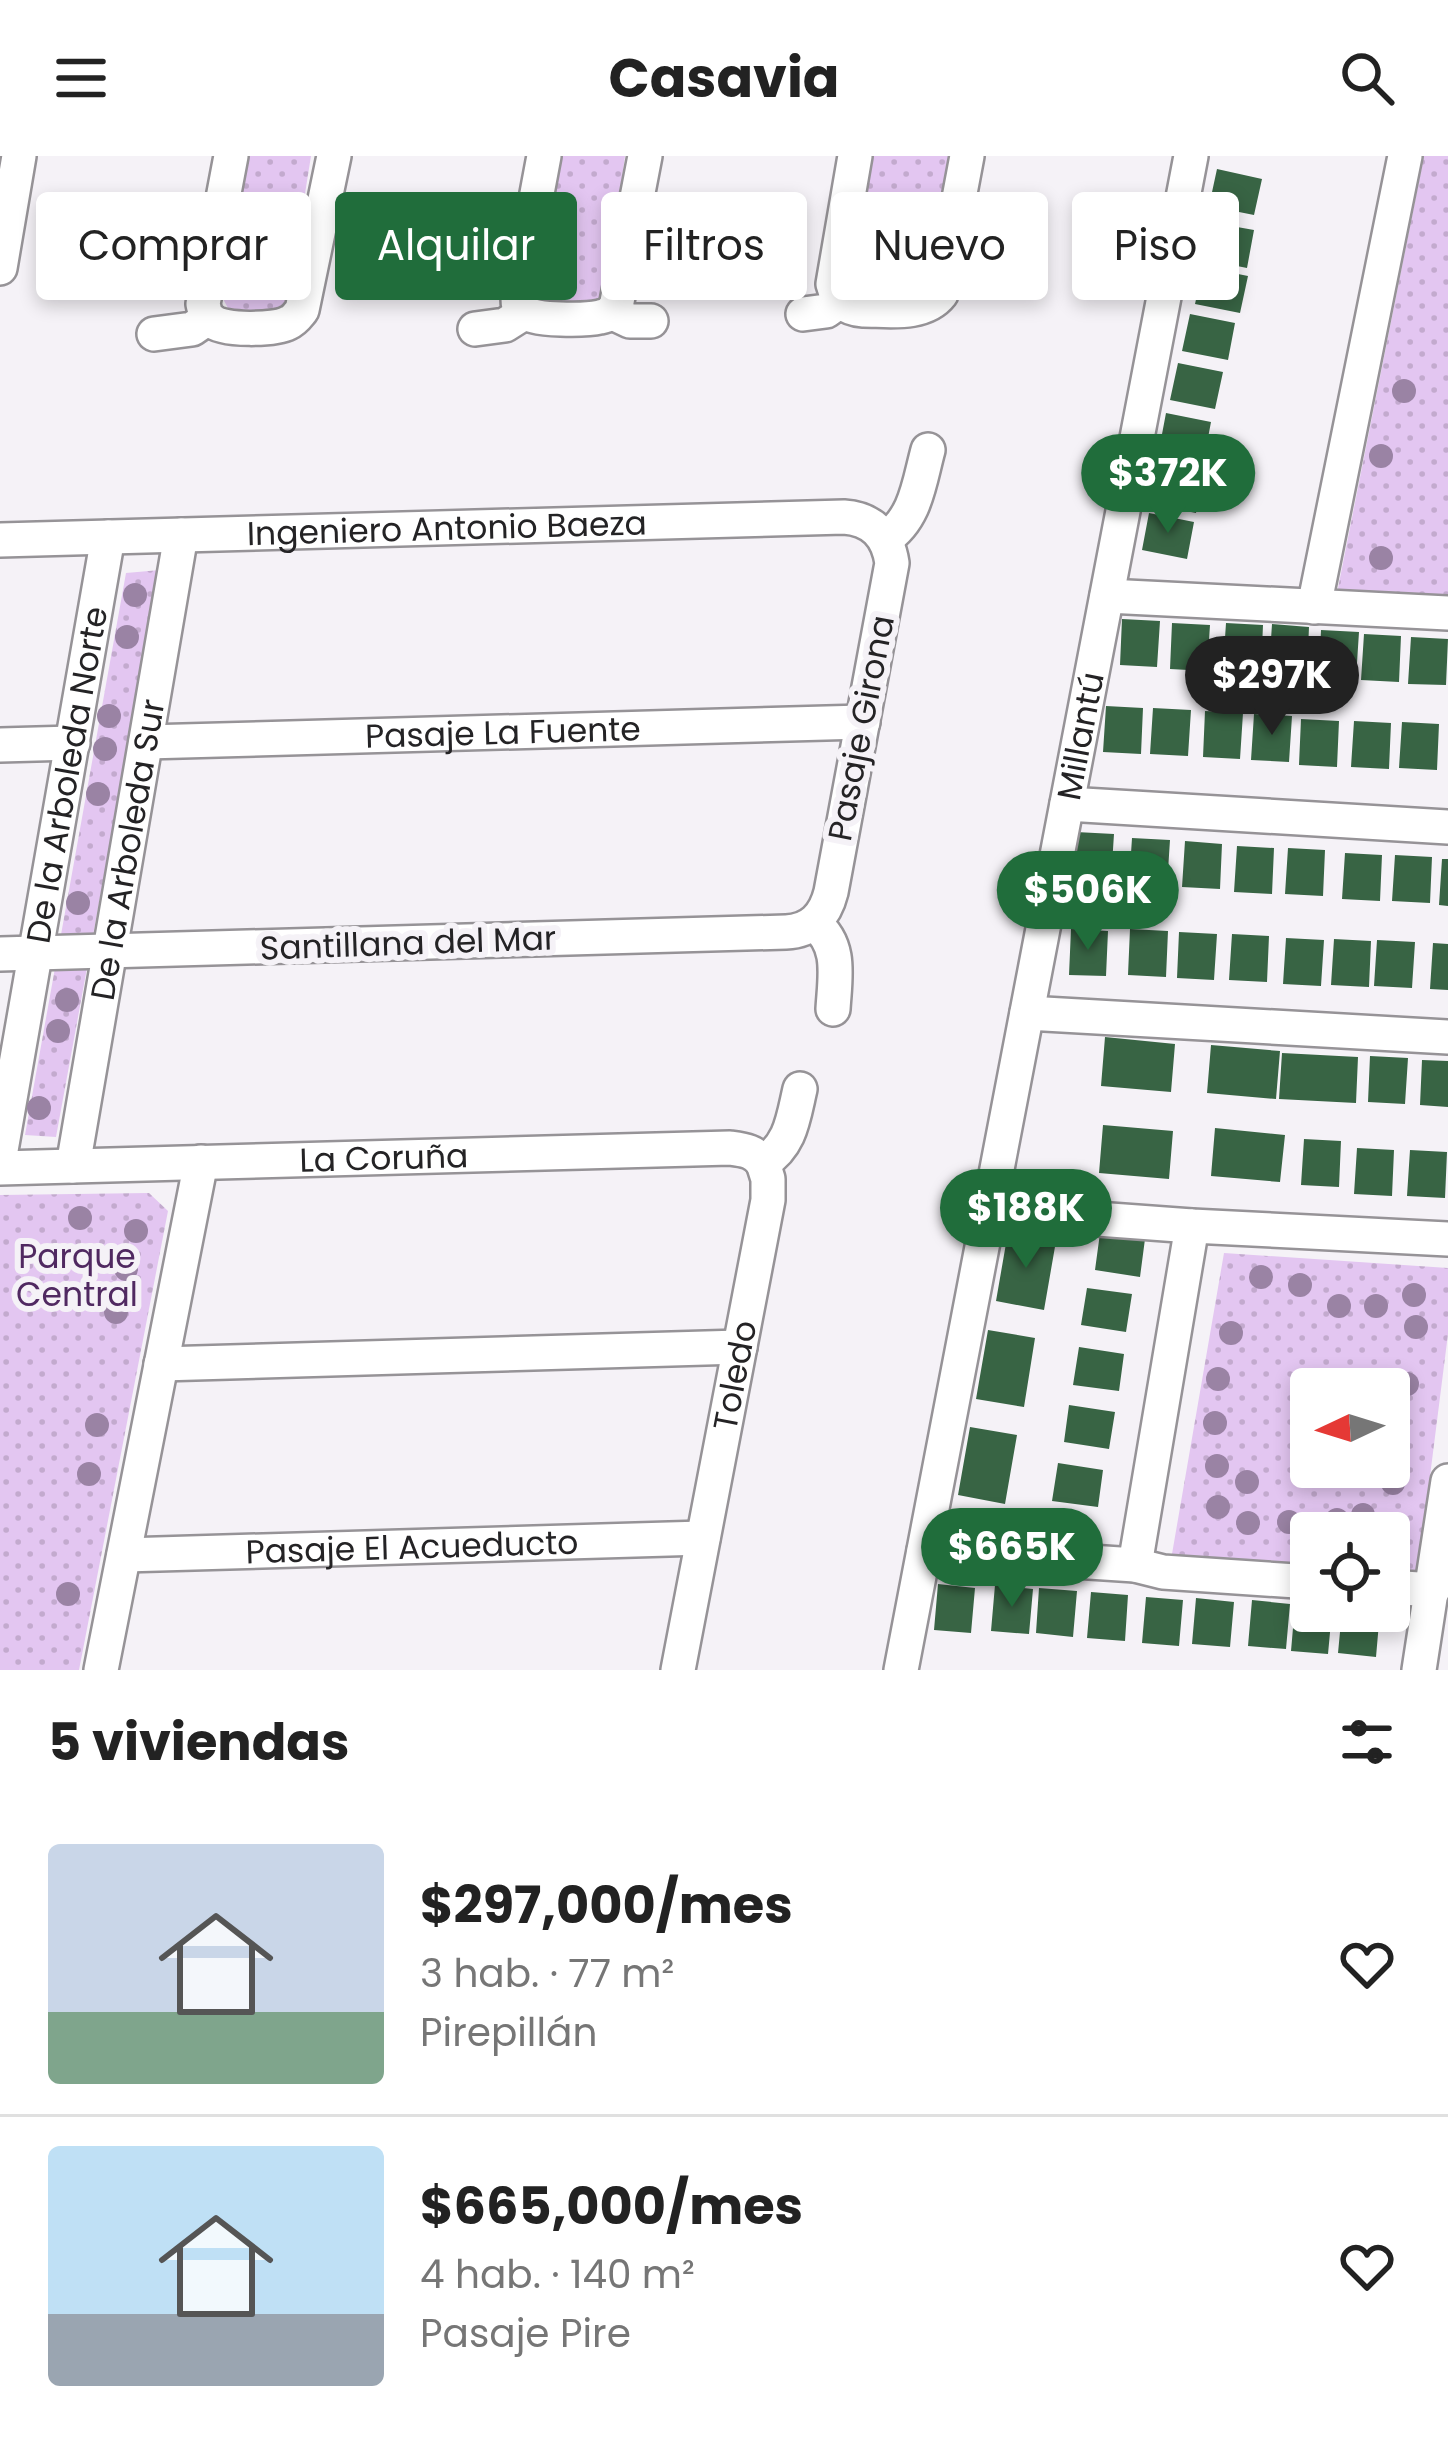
<!DOCTYPE html>
<html lang="es">
<meta charset="utf-8">
<style>
:root{--surface:#fff;--page:#f2f2f2;--text:#222;--muted:#767676;--line:#e0e0e0;--accent:#206d3b}
body{margin:0;font-family:Poppins,sans-serif;background:var(--page);color:var(--text);height:100vh;display:flex;flex-direction:column;font-size:45px;white-space:nowrap}
*{box-sizing:border-box;margin:0}
p{font-size:39px;color:var(--muted)}
.icon{flex:none;width:66px;height:66px;fill:none;stroke:currentColor;stroke-width:2;stroke-linecap:round;stroke-linejoin:round}
.map{position:relative;height:1514px;overflow:hidden}
.drawer{display:flex;flex-direction:column;background:var(--surface);flex:1}
.drawer>*{flex:none}
.guide{position:absolute;left:36px;top:36px;width:1377px;height:108px;display:flex;gap:24px}
.needle{width:78px;rotate:266deg}
.tools{position:absolute;left:1290px;top:1212px;display:grid;gap:24px}
.tools a{display:grid;place-items:center;width:120px;height:120px;border-radius:12px;background:var(--surface);box-shadow:0 6px 18px #0003;font-size:60px}
.price{position:absolute;translate:-50% -102px;padding:0 27px;border-radius:42px;background:var(--accent);color:#fff;font-size:39px;line-height:78px;filter:drop-shadow(0 3px 6px #0008)}
.price::after{content:'';position:absolute;left:50%;top:72px;width:36px;height:27px;margin-left:-18px;background:inherit;clip-path:polygon(0 0,100% 0,50% 100%)}
.price.on{background:#222;color:#fff}
ul{padding:0;list-style:none}
li{display:flex;align-items:center;gap:36px;height:300px;padding:0 48px}
li+li{border-top:3px solid var(--line)}
li span{display:grid;place-items:center;flex:none;width:336px;height:240px;border-radius:12px;color:#555}
li>.icon{margin-inline-start:auto}
span .icon{width:144px;height:144px;fill:#fffc;stroke-width:1}
li b{font-size:51px}
h2{display:flex;justify-content:space-between;align-items:center;height:144px;padding:0 48px;font-size:51px}
.pill{padding:0 42px;border-radius:12px;background:var(--surface);box-shadow:0 6px 18px #0003;font-size:42px;line-height:108px}
.pill.on{background:var(--accent);color:#fff}
header{display:flex;justify-content:space-between;align-items:center;height:156px;padding:0 48px;background:var(--surface);font-size:54px;font-weight:700}
.map>svg:first-child{display:block}
.park{fill:url(#park-dots);fill-rule:evenodd}
.building{fill:#386444}
.lines{fill:none;stroke-linecap:round;stroke-linejoin:round}
.minor-casing{stroke:#969397;stroke-width:38}
.minor{stroke:#fff;stroke-width:33}
.tree{fill:#9a83a4}
.labels{text-anchor:middle;dominant-baseline:central;stroke-width:12;stroke-linejoin:round;paint-order:stroke}
.street-label{font-size:33px;fill:#242325;stroke:#f5f2f7}
.park-label{font-size:33px;fill:#502961;stroke:#f5f2f7}
</style>
<header><svg class="icon" aria-label="menu" viewBox="0 0 24 24"><path d="M4 6h16M4 12h16M4 18h16"/></svg>Casavia<svg class="icon" aria-label="search" viewBox="0 0 24 24"><circle cx="10" cy="10" r="6"/><path d="M15 15l6 6"/></svg></header>
<div class="map">
<svg width="1448" height="1514" viewBox="0 0 1448 1514">
<defs>
<pattern id="park-dots" width="8" height="8" patternUnits="userSpaceOnUse" patternTransform="scale(3)"><rect width="8" height="8" fill="#e3c6f1"/><path d="M2 2h.1M6 6h.1" fill="none" stroke="#c3aace" stroke-width="1.8" stroke-linecap="round"/></pattern>
</defs>
<rect width="100%" height="100%" fill="#f5f2f7"/>
<path class="park" d="M244,0H311L288,144L276,155L230,156L221,139Z
M556,0H625L608,121L601,145L540,155L533,141Z
M866,0H952L938,111L923,140L857,142L849,128Z
M1424,0H1448V450L1340,437L1338,432Z
M160,414L56,981L25,979L126,417Z
M149,1037L168,1055L79,1514H0V1039Z
M1224,1097L1448,1112V1178L1418,1415L1389,1413V1377H1311V1408L1172,1398ZM1311,1233H1389V1311H1311Z"/>
<path class="building" d="M1217,13L1262,23L1254,59L1209,50Z
M1209,66L1254,74L1247,112L1202,103Z
M1203,111L1248,120L1240,157L1195,148Z
M1190,158L1235,167L1228,204L1182,195Z
M1178,207L1223,216L1215,253L1170,244Z
M1166,257L1211,266L1204,303L1159,294Z
M1158,311L1203,320L1196,357L1151,348Z
M1149,357L1194,366L1187,403L1142,394Z
M1122,463L1160,465L1157,511L1120,509Z
M1172,467L1210,469L1207,515L1170,513Z
M1226,467L1263,469L1261,515L1223,512Z
M1272,468L1309,471L1307,516L1269,514Z
M1321,474L1359,476L1356,522L1319,520Z
M1364,478L1401,480L1399,526L1361,524Z
M1411,481L1448,483L1446,529L1408,528Z
M1106,550L1143,552L1141,598L1103,596Z
M1153,552L1191,554L1188,600L1150,598Z
M1205,555L1243,557L1240,603L1203,601Z
M1254,558L1292,560L1289,606L1251,604Z
M1301,563L1339,565L1337,611L1299,609Z
M1354,565L1391,567L1389,613L1351,611Z
M1402,566L1439,568L1437,614L1399,612Z
M1076,676L1114,678L1111,724L1074,722Z
M1132,682L1170,684L1167,730L1129,728Z
M1185,685L1222,688L1220,733L1182,731Z
M1237,690L1274,692L1272,738L1234,736Z
M1288,692L1325,694L1323,740L1285,738Z
M1345,697L1382,699L1380,745L1342,743Z
M1395,699L1432,701L1430,747L1392,745Z
M1442,703H1448V750L1439,749Z
M1071,773L1108,775L1106,820L1069,819Z
M1130,773L1168,775L1166,821L1128,819Z
M1179,776L1217,778L1214,824L1177,822Z
M1232,778L1269,780L1267,826L1229,824Z
M1286,782L1324,784L1321,830L1283,828Z
M1334,783L1371,785L1369,831L1331,829Z
M1377,784L1415,786L1412,832L1374,830Z
M1433,787L1448,788V834L1430,833Z
M1105,881L1175,888L1171,936L1101,930Z
M1211,889L1280,895L1276,943L1207,937Z
M1282,897L1358,901L1356,947L1279,943Z
M1370,900L1408,902L1405,948L1368,946Z
M1422,904L1448,905V951L1420,949Z
M1103,969L1173,975L1169,1023L1099,1017Z
M1215,972L1285,979L1280,1026L1211,1020Z
M1304,983L1341,985L1339,1031L1301,1029Z
M1357,992L1394,994L1392,1040L1354,1038Z
M1410,994L1447,996L1445,1042L1407,1040Z
M1008,1076L1056,1085L1044,1154L996,1145Z
M1100,1077L1145,1083L1140,1121L1095,1114Z
M1087,1132L1132,1138L1126,1176L1081,1169Z
M988,1174L1035,1182L1024,1251L976,1243Z
M1079,1191L1124,1198L1119,1235L1073,1229Z
M1069,1249L1115,1256L1109,1293L1064,1286Z
M970,1271L1017,1279L1005,1348L958,1339Z
M1058,1307L1103,1314L1098,1351L1052,1345Z
M938,1428L975,1432L971,1477L934,1474Z
M995,1429L1033,1433L1029,1478L991,1475Z
M1039,1432L1077,1435L1073,1481L1036,1477Z
M1091,1436L1128,1439L1125,1485L1087,1482Z
M1146,1441L1183,1444L1179,1490L1142,1487Z
M1196,1442L1234,1446L1230,1491L1192,1488Z
M1252,1444L1290,1448L1286,1493L1248,1490Z
M1295,1449L1311,1450V1455H1332L1328,1498L1291,1495Z
M1342,1455H1380L1376,1501L1338,1497Z"/>
<g class="lines">
<g class="minor-casing">
<g id="minor">
<path d="M231,0L203,148C205,156 205,160 212,165C223,175 275,174 288,167C295,164 297,160 302,154L334,0"/>
<path d="M544,0L518,139C518,146 517,151 524,156C533,165 587,164 600,161C610,159 610,157 616,151L645,0"/>
<path d="M855,0L833,128C837,144 846,153 863,154C888,154 924,160 941,138L967,0"/>
<path d="M0,112L19,0"/>
<path d="M611,156L630,165H651"/>
<path d="M803,158L826,155L840,145"/>
<path d="M475,173L505,169L524,157"/>
<path d="M154,178L192,173L208,162"/>
<path d="M885,383C916,363 919,327 928,294"/>
<path id="s1" d="M0,384L844,361C873,363 888,380 892,407L831,736C825,760 811,775 786,776L0,798"/>
<path d="M1107,440L1448,457"/>
<path d="M1314,451L1405,0"/>
<path id="s2" d="M146,586L863,566"/>
<path d="M0,589L73,587"/>
<path d="M1067,648L1448,671"/>
<path d="M814,767C842,789 835,820 833,853"/>
<path d="M1027,857L1448,881"/>
<path id="s3" d="M0,1000L108,381"/>
<path d="M763,1007C791,989 793,963 800,933"/>
<path id="s4" d="M73,1010L181,379"/>
<path id="s5" d="M0,1012L730,992C745,994 754,995 763,1007"/>
<path d="M989,1055L1192,1070L1448,1083"/>
<path d="M161,1208L740,1191"/>
<path d="M924,1395L1135,1409L1163,1416L1311,1426"/>
<path id="s6" d="M124,1399L703,1382"/>
<path d="M1135,1409L1192,1070"/>
<path d="M1389,1431L1433,1434"/>
<path d="M101,1514L201,1006"/>
<path id="s7" d="M678,1514L768,1044V1023L763,1007"/>
<path id="s8" d="M901,1514L1191,0"/>
<path d="M1419,1514L1448,1325"/>
</g>
</g>
<use href="#minor" class="minor"/>
</g>
<g class="tree">
<circle cx="1404" cy="235" r="12"/>
<circle cx="1381" cy="300" r="12"/>
<circle cx="1381" cy="402" r="12"/>
<circle cx="135" cy="439" r="12"/>
<circle cx="127" cy="481" r="12"/>
<circle cx="109" cy="560" r="12"/>
<circle cx="105" cy="593" r="12"/>
<circle cx="98" cy="638" r="12"/>
<circle cx="78" cy="747" r="12"/>
<circle cx="67" cy="844" r="12"/>
<circle cx="58" cy="875" r="12"/>
<circle cx="39" cy="952" r="12"/>
<circle cx="80" cy="1062" r="12"/>
<circle cx="136" cy="1075" r="12"/>
<circle cx="126" cy="1113" r="12"/>
<circle cx="1261" cy="1121" r="12"/>
<circle cx="1300" cy="1129" r="12"/>
<circle cx="1414" cy="1139" r="12"/>
<circle cx="1339" cy="1150" r="12"/>
<circle cx="1376" cy="1150" r="12"/>
<circle cx="116" cy="1156" r="12"/>
<circle cx="1416" cy="1171" r="12"/>
<circle cx="1231" cy="1177" r="12"/>
<circle cx="1218" cy="1223" r="12"/>
<circle cx="1407" cy="1228" r="12"/>
<circle cx="1215" cy="1267" r="12"/>
<circle cx="97" cy="1269" r="12"/>
<circle cx="1217" cy="1310" r="12"/>
<circle cx="89" cy="1318" r="12"/>
<circle cx="1247" cy="1326" r="12"/>
<circle cx="1393" cy="1327" r="12"/>
<circle cx="1218" cy="1351" r="12"/>
<circle cx="1363" cy="1359" r="12"/>
<circle cx="1337" cy="1364" r="12"/>
<circle cx="1289" cy="1366" r="12"/>
<circle cx="1248" cy="1367" r="12"/>
<circle cx="68" cy="1438" r="12"/>
</g>
<g class="labels">
<g class="street-label">
<text stroke="none"><textPath href="#s1" startOffset="447">Ingeniero Antonio Baeza</textPath></text>
<text transform="translate(861 572) rotate(-79)">Pasaje Girona</text>
<text stroke="none"><textPath href="#s2" startOffset="357">Pasaje La Fuente</textPath></text>
<text stroke="none"><textPath href="#s8" startOffset="951">Millantú</textPath></text>
<text stroke="none"><textPath href="#s3" startOffset="387">De la Arboleda Norte</textPath></text>
<text stroke="none"><textPath href="#s4" startOffset="321">De la Arboleda Sur</textPath></text>
<text transform="translate(408 787) rotate(-2)">Santillana del Mar</text>
<text stroke="none"><textPath href="#s5" startOffset="384">La Coruña</textPath></text>
<text stroke="none"><textPath href="#s7" startOffset="300">Toledo</textPath></text>
<text stroke="none"><textPath href="#s6" startOffset="288">Pasaje El Acueducto</textPath></text>
</g>
<g class="park-label">
<text x="77" y="1100">Parque<tspan x="77" dy="38">Central</tspan></text>
</g>
</g>
</svg>
<div class="tools">
<a><svg class="needle" viewBox="-14 -14 28 28"><path d="M0-13l5 13h-10z" fill="#e53935"/><path d="M0 13l5-13h-10z" fill="#767676"/></svg></a>
<a><svg class="icon" aria-label="locate" viewBox="0 0 24 24"><circle cx="12" cy="12" r="6"/><path d="M12 2v4M12 18v4M2 12h4M18 12h4"/></svg></a>
</div>
<b class="price" style="left:1168px;top:380px">$372K</b>
<b class="price on" style="left:1272px;top:582px">$297K</b>
<b class="price" style="left:1088px;top:797px">$506K</b>
<b class="price" style="left:1026px;top:1115px">$188K</b>
<b class="price" style="left:1012px;top:1454px">$665K</b>
<div class="guide">
<a class="pill">Comprar</a>
<a class="pill on">Alquilar</a>
<a class="pill">Filtros</a>
<a class="pill">Nuevo</a>
<a class="pill">Piso</a>
</div>
</div>
<section class="drawer">
<h2>5 viviendas<svg class="icon" aria-label="filters" viewBox="0 0 24 24"><path d="M4 7h16M4 17h16"/><circle cx="9" cy="7" r="2"/><circle cx="15" cy="17" r="2"/></svg></h2>
<ul>
<li><span style="background:linear-gradient(#c9d6e8 70%,#7fa58c 0)"><svg class="icon" aria-label="home" viewBox="0 0 24 24"><path d="M3 11l9-7 9 7M6 9v11h12V9"/></svg></span><div><b>$297,000/mes</b><p>3 hab. · 77 m²</p><p>Pirepillán</p></div><svg class="icon" aria-label="heart" viewBox="0 0 24 24"><path d="M12 20l-8-8c-3-5 5-10 8-4 3-6 11-1 8 4z"/></svg></li>
<li><span style="background:linear-gradient(#bfe0f5 70%,#9aa5b1 0)"><svg class="icon" aria-label="home" viewBox="0 0 24 24"><path d="M3 11l9-7 9 7M6 9v11h12V9"/></svg></span><div><b>$665,000/mes</b><p>4 hab. · 140 m²</p><p>Pasaje Pire</p></div><svg class="icon" aria-label="heart" viewBox="0 0 24 24"><path d="M12 20l-8-8c-3-5 5-10 8-4 3-6 11-1 8 4z"/></svg></li>
</ul>
</section>
